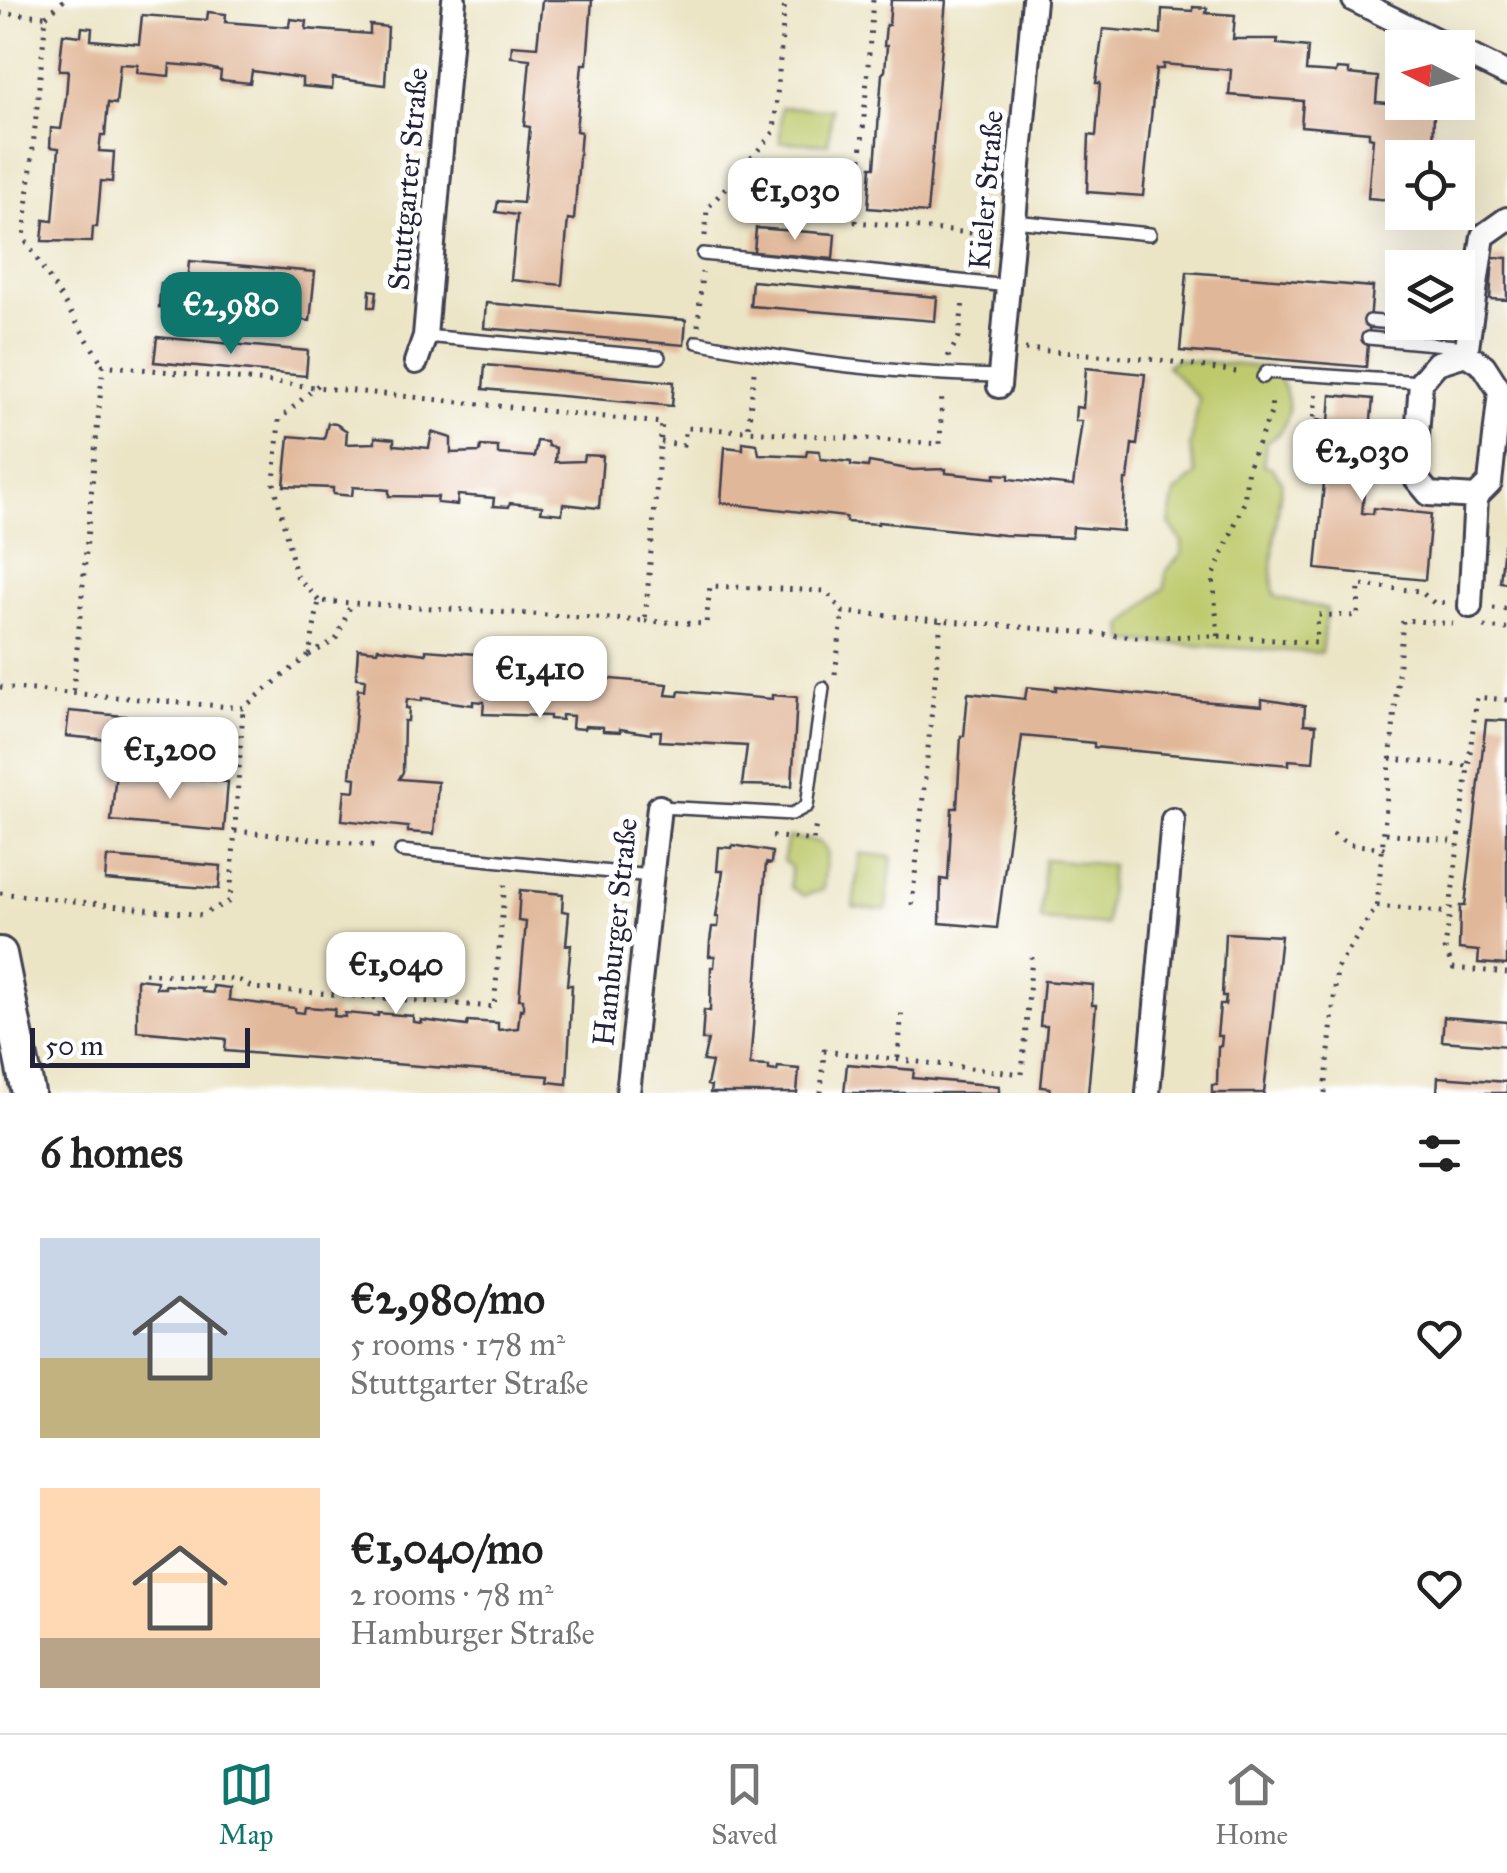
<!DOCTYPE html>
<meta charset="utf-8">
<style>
:root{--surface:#fff;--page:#f6f6f6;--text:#222;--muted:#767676;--line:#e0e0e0;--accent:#0f766e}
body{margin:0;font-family:"IM FELL Great Primer",serif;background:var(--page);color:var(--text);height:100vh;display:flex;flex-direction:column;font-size:38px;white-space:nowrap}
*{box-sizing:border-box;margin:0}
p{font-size:32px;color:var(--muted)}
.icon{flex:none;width:55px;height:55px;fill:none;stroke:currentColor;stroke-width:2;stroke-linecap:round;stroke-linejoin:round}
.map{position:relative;height:1093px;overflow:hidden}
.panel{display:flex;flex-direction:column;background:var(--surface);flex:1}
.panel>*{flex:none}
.needle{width:65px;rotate:276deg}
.controls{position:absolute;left:1385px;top:30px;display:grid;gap:20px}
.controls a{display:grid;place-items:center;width:90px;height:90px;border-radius:0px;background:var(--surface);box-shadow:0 10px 40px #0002;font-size:50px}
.scale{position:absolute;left:30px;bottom:25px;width:220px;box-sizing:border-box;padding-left:10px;border:5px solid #22223b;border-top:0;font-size:28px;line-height:35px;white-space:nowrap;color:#22223b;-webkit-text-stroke:8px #fff;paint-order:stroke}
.price{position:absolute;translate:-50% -85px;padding:0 22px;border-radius:20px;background:#fff;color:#222;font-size:32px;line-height:65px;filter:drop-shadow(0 2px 5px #0008)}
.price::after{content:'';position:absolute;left:50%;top:60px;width:30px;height:22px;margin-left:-15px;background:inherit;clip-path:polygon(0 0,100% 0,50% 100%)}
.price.active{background:var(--accent);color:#fff}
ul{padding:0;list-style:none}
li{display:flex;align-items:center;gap:30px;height:250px;padding:0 40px}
li span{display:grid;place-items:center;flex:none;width:280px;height:200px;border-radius:0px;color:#555}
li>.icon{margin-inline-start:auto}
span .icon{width:120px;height:120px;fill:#fffc;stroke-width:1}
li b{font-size:42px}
h2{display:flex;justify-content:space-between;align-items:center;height:120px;padding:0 40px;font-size:42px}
.tab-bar{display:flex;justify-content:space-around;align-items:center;height:140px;border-top:2px solid var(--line);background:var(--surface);font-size:28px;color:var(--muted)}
.tab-bar a{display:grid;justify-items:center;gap:5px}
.tab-bar .active{color:var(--accent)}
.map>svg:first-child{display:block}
.green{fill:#bdc96b;stroke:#707653;stroke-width:2.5}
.building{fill:#e1b799}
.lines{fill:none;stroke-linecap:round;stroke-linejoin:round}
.lane-casing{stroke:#403f50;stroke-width:16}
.street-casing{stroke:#403f50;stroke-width:28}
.secondary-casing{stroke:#403f50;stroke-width:38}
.path{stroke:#403f50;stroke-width:5;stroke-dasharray:2.5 8;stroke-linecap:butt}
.lane{stroke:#fff;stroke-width:11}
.street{stroke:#fff;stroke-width:22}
.secondary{stroke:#fff;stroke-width:32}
.labels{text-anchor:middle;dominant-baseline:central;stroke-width:10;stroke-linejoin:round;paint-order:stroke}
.street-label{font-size:30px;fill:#22223b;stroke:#fff}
</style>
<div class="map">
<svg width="1507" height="1093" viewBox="0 0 1507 1093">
<rect width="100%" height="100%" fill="#fff"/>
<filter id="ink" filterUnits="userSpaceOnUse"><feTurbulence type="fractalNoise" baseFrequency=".01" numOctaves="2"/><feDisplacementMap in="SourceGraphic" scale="20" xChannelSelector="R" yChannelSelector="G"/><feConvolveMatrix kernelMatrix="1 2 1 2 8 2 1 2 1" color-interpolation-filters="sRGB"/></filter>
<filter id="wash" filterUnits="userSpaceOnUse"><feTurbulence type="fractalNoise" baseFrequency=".0048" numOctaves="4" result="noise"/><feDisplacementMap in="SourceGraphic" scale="40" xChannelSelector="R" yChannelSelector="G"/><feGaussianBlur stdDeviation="2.25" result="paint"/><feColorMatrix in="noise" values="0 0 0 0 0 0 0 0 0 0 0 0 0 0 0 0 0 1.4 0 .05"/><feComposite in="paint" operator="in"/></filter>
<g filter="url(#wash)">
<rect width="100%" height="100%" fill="#ebe4c5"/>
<path class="green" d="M781,107L832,109L828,144L780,142Z
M1176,359L1272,368C1292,395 1298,423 1266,443L1263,465L1271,467L1282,481C1279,505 1266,580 1276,597L1327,609L1321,653L1125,641L1123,626L1165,587L1166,570L1182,554V542L1169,524L1175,493L1196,475L1190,448L1199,399L1167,366Z
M788,837L820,842L827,852L823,890L804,896L790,887L791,867L783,861Z
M860,853L892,857L886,910L853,907Z
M1044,859L1111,865L1106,925L1040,920Z"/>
<g id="blocks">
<path class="building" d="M542,0H592L587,64H582L576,131L581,132L574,220L568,219L562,285L511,280L517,215L496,212L498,201L523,203L530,127L524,126L530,59L511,57L512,45L537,47Z
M891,0H946L927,213L868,208L871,167H875L882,74L885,71L887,46H884L886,25H889Z
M1193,7L1207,8L1206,13L1235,15L1233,39H1278L1277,44L1308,47L1306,71L1336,73L1337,69L1349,70V74L1378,77L1376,102L1434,107L1433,158H1402V201L1368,198L1373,138L1369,137V132L1301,126L1303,101L1229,95L1231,70L1163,64V69H1156L1143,196L1087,192L1089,135L1096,136L1100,83H1096L1103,29L1161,34L1162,9L1193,11Z
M208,12L226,14L225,22L289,27L290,19L307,21L306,29L370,34V25L388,27L385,85L333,78L332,89L302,86V78L252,71L250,83L220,80L221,71L205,67L170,64L169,76L137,73L138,65L120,64L116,104L108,103L105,135H101L99,151L114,152L112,182L101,181L97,227H93L92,242L42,241L44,220L53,221L59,148L50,147L51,128L61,129L66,97L68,70H59L63,34L81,36L82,27L92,28L91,40L139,44L142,15L207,20Z
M756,228L835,234L833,259L754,252Z
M1493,257L1507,258V300L1490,299Z
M189,261L315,272L310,321L159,307L161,283L187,285Z
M1187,272L1373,287L1366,367L1180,351Z
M752,281L937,297L935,321L750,306Z
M370,290L377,291L375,307H369Z
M486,303L686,320L684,345L484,328Z
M157,337L308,351L306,376L154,362Z
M485,365L674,382L672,406L483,389Z
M1086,368L1145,374L1137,445L1132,444L1128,480H1125L1123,531L1073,527L1072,538L1004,535L878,522V524L846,522V517L721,503L725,447L743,449V442L757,444L759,454L806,456L807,450L819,451L821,459L851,462V465L868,467L869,462L913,470L946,469V473L995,478V474L1009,475V479L1073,486L1082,421H1075L1076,407L1083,408Z
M1331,395L1373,399L1362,513L1373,514L1374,508L1431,514L1425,580L1316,569L1326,461L1313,460L1317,420L1329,421Z
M328,423L336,424L347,431L346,444L375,443V437L394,439V445L429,448L432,432L451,438V453L480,452L481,446L498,447V454L534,457L537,441L547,442L548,446L556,448L555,462L583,461L584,455L603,456L599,508L563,504L562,514L541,512L542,506L510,503L509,507L493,506L494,498L458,495L457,505L437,503L438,497L389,496V490L353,487L352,496L333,494V488L284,486L289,436L324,439Z
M1504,545H1507V583L1500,582Z
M378,648L426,654V650L489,655V667L499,668V663L578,670L577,681L588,682L589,677L668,684L666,695L678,696L679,691L772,699V695L797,697L792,786L742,785L747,746L660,741L661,731H651V734L620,729V732L603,731V727L585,726L584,729L572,728L573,716L562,715V720L550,719V716L483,714L484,702L473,701V705L422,698V701L407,699L406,708H409L408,721H404L403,772L399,779L438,782L434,834L408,832V827L342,820L345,790L355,791L356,778L350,777L358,689L364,690L365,679L356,678L358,649L377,651Z
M1056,686L1200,701L1262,706V699L1305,706L1304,724L1316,725L1313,762L1289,760V765L1094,747V743L1022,736L997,928L940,923L941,879L948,880L952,808H957L961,736H964L968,693L1025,699L1027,687L1056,690Z
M69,711L233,726L231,751L66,736Z
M1486,720L1507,721V965L1478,963L1479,951L1459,949L1460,906H1465Z
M116,772L228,782L224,831L111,821Z
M733,845L772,852L771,864L766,863L750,1065L769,1066V1070L777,1071L778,1067L799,1069L797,1093H710L711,1086L707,1085L712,1062L703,1061L708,1040H702L704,1010L710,1011L711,967H714L715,956H709L710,941L712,927H718L719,917H716L723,871H717L719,847L732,848Z
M107,857L221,866L219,889L105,880Z
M520,890L563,894L562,911L569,912L566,945H571L567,985H572L567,1084L548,1082L549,1076L225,1051L226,1039L137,1031V979L157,981L156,988H165V985L203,988L202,992L213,993V986L230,988L229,1000L295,1008V1012L304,1013L305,1007L335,1009L334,1016L345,1017V1013L378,1016V1013L413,1016V1022L422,1023L421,1020L467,1026L468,1021L498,1023V1030L518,1028L520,1009L523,1010V999H519L526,922L518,921Z
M1225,933L1281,936L1264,1093H1212V1085H1217L1218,1046H1221L1222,1036H1217L1220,1005H1225L1226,996H1222Z
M1044,981L1093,985L1092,1005H1096L1088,1093H1049L1050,1088L1041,1087L1047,1026H1040Z
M1444,1017L1507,1022V1046L1442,1041Z
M847,1064L914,1070L913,1078L999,1086V1093H844Z
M1438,1077L1507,1082V1093H1437Z"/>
</g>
</g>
<g filter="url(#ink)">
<use href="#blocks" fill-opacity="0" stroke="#403f50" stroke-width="2.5"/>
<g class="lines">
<g class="lane-casing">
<path id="lane" d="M1013,221L1150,234
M703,254L1008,286
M1370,321L1469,330
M425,336L659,357
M1368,338L1467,347
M697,342C796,362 899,374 1000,376
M1263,377L1267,372L1421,382
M659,807L792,814L807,806L823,688
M401,851L651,876"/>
</g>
<g class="street-casing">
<path id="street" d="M1354,0L1452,48
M1458,50L1507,74
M1466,354L1484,366L1500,391L1490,483L1476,497L1429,494L1414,476L1421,382L1437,363Z
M1466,354L1483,236L1507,219
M416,362L425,336L454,0
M999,386L1034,0
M1470,606L1476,497
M628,1093L659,807
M1148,1093L1173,820"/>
</g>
<g class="secondary-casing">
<path id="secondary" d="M0,954L28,1093"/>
</g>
<path class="path" d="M873,0L856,222L972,233L970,261
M0,13L46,16L24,238L103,365
M46,16L64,0
M705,236L707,209L774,132L785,0
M698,326L702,272
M1025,349L1160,360L1243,373
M948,357L959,337L963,301
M754,372L748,431L940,444L942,392
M318,385L279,420L274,483L296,575L319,601
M1316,394L1310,466L1325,467
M661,442L683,445L686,428L748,431
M1493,608L1507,609
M645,621L706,624L710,586L826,591L843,612L1136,637L1218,636L1316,643L1318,615L1358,616L1359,585L1420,591L1434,603L1447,604
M1484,627L1507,629
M1218,636L1213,577L1244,502L1248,467L1271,413L1272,396
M309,655L336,640L352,602
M835,674L843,612
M0,687L243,708L309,655L319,601L645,621L662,423L103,365L73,693
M1507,700L1477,697L1445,949L1453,968L1507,973
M1390,759L1468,766
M235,831L381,846
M1386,833L1459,842
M1333,834L1347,844L1385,848
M772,836L813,841L816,824
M0,893L201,915L230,901L243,709
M912,905L941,621
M1377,906L1449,913
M145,973L239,980L253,988L494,1007L505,882
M898,1058L902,1009
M821,1093L824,1051L1022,1074L1032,957
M1325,1093L1337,968L1377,906L1403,620L1453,624"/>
<use href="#lane" class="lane"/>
<use href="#street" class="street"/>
<use href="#secondary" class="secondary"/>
</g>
</g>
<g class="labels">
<g class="street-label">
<text transform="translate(408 179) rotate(-85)">Stuttgarter Straße</text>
<text transform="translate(986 190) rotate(-85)">Kieler Straße</text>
<text transform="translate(615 932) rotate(-84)">Hamburger Straße</text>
</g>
</g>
</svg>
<div class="controls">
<a><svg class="needle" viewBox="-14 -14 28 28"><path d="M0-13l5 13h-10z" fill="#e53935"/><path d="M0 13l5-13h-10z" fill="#767676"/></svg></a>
<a><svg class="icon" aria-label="locate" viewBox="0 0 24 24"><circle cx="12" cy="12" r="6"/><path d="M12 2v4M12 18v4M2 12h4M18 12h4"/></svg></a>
<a><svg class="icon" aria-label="layers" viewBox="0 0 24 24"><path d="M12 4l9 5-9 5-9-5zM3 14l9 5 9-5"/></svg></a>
</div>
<div class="scale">50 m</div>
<b class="price" style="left:795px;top:243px">€1,030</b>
<b class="price active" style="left:231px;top:357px">€2,980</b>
<b class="price" style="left:1362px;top:504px">€2,030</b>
<b class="price" style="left:540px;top:721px">€1,410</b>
<b class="price" style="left:170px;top:802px">€1,200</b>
<b class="price" style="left:396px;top:1017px">€1,040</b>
</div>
<section class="panel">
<h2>6 homes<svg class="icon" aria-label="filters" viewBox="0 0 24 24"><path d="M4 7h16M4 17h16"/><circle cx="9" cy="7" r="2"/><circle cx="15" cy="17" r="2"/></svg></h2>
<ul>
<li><span style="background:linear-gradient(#c9d6e8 60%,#c2b280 0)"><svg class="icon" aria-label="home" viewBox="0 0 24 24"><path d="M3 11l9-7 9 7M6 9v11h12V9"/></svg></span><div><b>€2,980/mo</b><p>5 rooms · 178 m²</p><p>Stuttgarter Straße</p></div><svg class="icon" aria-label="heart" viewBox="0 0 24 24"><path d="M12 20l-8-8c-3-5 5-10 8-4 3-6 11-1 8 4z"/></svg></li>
<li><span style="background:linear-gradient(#ffd9b3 75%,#b9a48a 0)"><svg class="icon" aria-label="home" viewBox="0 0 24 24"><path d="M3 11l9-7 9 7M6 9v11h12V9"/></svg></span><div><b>€1,040/mo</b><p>2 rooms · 78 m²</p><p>Hamburger Straße</p></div><svg class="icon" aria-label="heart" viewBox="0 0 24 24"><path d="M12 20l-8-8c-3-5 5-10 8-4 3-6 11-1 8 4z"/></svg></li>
</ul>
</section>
<nav class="tab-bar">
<a class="active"><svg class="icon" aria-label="map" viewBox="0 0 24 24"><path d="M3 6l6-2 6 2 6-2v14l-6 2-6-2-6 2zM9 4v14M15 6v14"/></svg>Map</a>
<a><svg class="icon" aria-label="saved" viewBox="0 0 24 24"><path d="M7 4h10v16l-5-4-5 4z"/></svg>Saved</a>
<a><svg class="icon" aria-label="home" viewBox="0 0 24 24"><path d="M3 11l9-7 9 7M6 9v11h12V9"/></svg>Home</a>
</nav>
